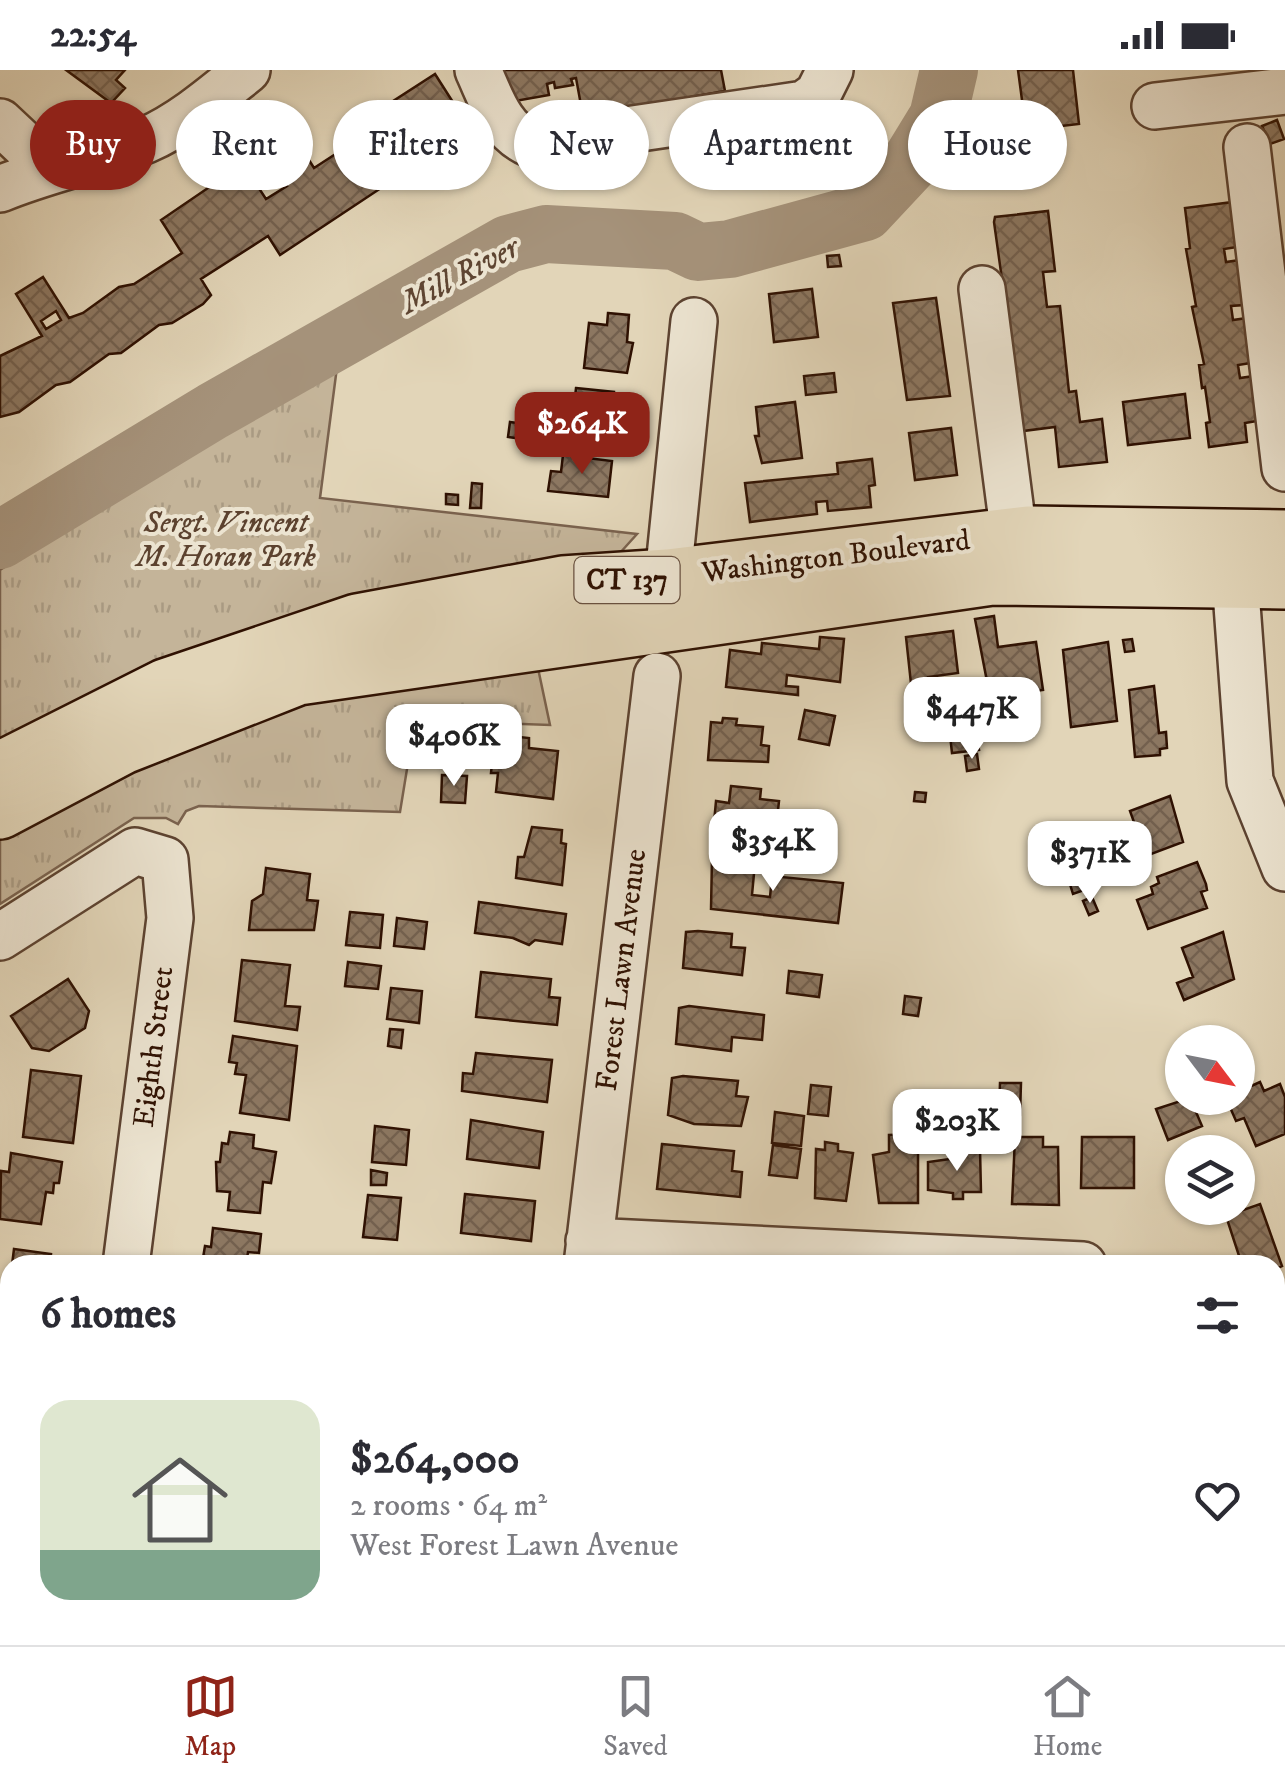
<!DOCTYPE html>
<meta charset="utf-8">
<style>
:root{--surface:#fff;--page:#f2f2f3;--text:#2b2b33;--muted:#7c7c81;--line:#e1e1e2;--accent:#8f2418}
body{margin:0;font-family:"IM FELL DW Pica",serif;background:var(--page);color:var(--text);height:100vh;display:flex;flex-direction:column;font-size:38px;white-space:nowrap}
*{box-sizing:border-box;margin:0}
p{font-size:32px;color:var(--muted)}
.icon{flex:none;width:55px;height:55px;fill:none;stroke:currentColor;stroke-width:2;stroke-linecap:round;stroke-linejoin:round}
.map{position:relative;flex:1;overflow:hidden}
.sheet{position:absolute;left:0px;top:1185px;width:1285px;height:390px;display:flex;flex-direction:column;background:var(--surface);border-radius:30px 30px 0 0;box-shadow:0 2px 8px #0004}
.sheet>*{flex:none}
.hud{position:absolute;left:30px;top:30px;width:1225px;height:90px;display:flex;gap:20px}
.needle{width:65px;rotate:122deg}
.buttons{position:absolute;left:1165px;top:955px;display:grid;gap:20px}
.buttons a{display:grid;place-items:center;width:90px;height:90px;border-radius:50%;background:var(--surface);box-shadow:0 2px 8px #0004;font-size:50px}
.price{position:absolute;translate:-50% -85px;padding:0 22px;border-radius:20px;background:#fff;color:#222;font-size:32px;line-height:65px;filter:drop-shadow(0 2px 5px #0008)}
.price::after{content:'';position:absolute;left:50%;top:60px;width:30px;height:22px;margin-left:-15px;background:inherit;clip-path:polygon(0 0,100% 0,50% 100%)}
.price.on{background:var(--accent);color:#fff}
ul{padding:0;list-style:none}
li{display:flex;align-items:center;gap:30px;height:250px;padding:0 40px}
li span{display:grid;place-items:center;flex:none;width:280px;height:200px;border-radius:30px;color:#555}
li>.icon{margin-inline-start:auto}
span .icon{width:120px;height:120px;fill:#fffc;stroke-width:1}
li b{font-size:42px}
h2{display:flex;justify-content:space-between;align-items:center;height:120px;padding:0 40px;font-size:42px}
.chip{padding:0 35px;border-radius:45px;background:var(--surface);box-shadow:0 2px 8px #0004;font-size:35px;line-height:90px}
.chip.on{background:var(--accent);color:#fff}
.status{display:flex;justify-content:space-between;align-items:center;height:70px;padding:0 50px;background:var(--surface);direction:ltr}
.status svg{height:28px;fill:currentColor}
.dock{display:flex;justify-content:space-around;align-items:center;height:140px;border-top:2px solid var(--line);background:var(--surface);font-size:28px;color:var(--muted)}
.dock a{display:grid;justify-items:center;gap:5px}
.dock .on{color:var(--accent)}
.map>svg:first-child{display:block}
.park{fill:url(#park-tufts);stroke:#7a624e;stroke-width:2.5}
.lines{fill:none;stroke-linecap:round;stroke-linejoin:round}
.river{stroke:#a5927a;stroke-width:58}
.building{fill:url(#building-cross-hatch);stroke:#2f1102;stroke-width:2.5;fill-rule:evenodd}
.minor-casing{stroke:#5c4230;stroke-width:50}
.major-casing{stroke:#2f1102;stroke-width:60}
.minor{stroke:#ece4d1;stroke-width:45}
.major{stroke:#e2d5b8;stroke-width:55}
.labels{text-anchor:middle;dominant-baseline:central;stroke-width:8;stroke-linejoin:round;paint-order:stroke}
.shield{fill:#ece4d1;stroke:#685040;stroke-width:2.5}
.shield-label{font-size:28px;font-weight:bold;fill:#2f1102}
.park-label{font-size:30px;font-style:italic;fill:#5c422f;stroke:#ece4d1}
.street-label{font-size:30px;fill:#2f1102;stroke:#ece4d1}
.water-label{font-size:32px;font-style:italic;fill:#5e4532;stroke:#ece4d1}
</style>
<div class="status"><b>22:54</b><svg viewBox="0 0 49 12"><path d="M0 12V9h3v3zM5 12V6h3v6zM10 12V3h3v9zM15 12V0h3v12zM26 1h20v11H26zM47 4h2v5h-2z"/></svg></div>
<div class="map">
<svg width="1285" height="1575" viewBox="0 0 1285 1575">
<defs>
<pattern id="park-tufts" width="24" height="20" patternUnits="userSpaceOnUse" patternTransform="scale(2.5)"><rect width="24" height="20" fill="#c4b499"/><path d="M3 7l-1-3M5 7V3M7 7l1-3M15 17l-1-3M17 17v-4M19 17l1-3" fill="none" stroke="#a99a82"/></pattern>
<pattern id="building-cross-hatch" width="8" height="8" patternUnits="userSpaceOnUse" patternTransform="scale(2.5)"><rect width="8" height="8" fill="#8c7761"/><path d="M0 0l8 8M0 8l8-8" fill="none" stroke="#73604e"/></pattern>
</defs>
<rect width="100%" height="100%" fill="#e2d5b8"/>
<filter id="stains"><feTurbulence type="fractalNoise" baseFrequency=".002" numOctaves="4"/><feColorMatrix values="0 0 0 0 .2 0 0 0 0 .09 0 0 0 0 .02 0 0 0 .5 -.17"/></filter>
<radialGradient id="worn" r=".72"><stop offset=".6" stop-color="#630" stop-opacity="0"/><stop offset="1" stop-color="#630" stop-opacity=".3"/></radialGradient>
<path class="park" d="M337,297L320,428L637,464L619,484L0,677V500L160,394Z
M535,584L550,655L415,650L400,742L199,736L186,741L178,754L166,748H134L0,834V765L27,748L274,638Z"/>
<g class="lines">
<path class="river" d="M0,470L213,341L508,174L546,164L675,171L698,182L730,179L865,142L908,96L938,47L949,0"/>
</g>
<path class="building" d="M66,0H125L116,10L125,18L111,33Z
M498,0H721L725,21L583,46L576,8L571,9L573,15L555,18L554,12L547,14L549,25L504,33Z
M1018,0H1073L1079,54L1026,60Z
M435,4L470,59L280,185L268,166L201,209L211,225L203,234L172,253L159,255L121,283L109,284L70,312L56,315L19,342L0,347V286L42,266L16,224L43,207L69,248L83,243L119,217L134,214L182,183L161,150L230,103L243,94L266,129L287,116L264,80L292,63L314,98L374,59L367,48ZM56,241L61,250L46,259L41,251Z
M1277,50L1284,69L1270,74L1262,56Z
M812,93L821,100L814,108L806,101Z
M1233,132L1237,177L1224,179L1226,192L1240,190L1244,235L1231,236L1233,250L1247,248L1251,293L1238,295L1240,308L1254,306L1257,351L1245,353L1247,372L1209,377L1206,353L1210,352L1205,317L1202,318L1199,295L1204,294L1192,237L1196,236L1186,179L1190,178L1185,138Z
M1048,141L1055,201L1043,202L1047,237L1060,236L1069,322L1076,321L1080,352L1102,349L1107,392L1059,397L1055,357L1023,361L994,152L995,147Z
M839,185L841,196L828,197L827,186Z
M812,219L818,267L774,272L769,224Z
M936,228L950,326L907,330L893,233Z
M608,243L629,245L627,272L633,273L627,303L584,298L589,253L607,255Z
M834,303L836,322L806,325L804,306Z
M576,318L614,322V368L571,363Z
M1185,324L1190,368L1128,375L1123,332Z
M795,332L802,388L762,393L755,366H759L756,337Z
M510,352L532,355L530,370L508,367Z
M951,358L957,405L915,410L909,363Z
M563,385L612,391L608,427L548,421L551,401L561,402Z
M872,389L875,415L869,416L871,437L828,441L827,431L816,432L817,444L750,452L745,413L838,404L837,393Z
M472,413L482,414L481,438H470Z
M446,424L458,425V435L446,434Z
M994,546L998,577L1036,572L1043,620L990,627L975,549Z
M953,561L958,603L928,607L929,621L912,623L906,567Z
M820,567L844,569L840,612L787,605L786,616L798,617V625L726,617L730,580L761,584L762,573L819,579Z
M1132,569L1134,581L1125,582L1123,570Z
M1108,572L1117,651L1071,657L1063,580Z
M1154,616L1159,663L1166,662L1167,678L1160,679V685L1135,687L1129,620Z
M805,640L835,646L829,675L799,669Z
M974,644L979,680L952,683L948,647Z
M723,648L737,649L736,655L763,657L761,675L769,676L768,692L708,690L711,652L722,653Z
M502,665L529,668V678L558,681L553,729L496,722L498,703H491L494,672L502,673Z
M977,684L979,699L967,701L965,686Z
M442,705L467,706L465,733L441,732Z
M731,716L761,719L760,729L779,731L777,750H769L767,770L713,764L716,731L729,733Z
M915,722L926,723L925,732L914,731Z
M1170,726L1183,772L1146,786L1130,741Z
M532,757L562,760L561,773L566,774L562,815L516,808L518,787H524Z
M712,788L755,793L752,825L770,827L772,806L843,813L838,853L711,839Z
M1197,792L1206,814L1207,820L1201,822L1207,838L1148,859L1137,830L1153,824L1151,817L1159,813L1157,807Z
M266,798L310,804L307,830L318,831L314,860H249L252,831L263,824Z
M1086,806L1090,818L1073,824L1069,811Z
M1092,827L1098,841L1089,845L1083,831Z
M479,832L566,844L562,874L535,870L529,875L513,868L475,863Z
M350,842L383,845L380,878L346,875Z
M397,848L427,852L424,879L394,876Z
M698,861L732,864L731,877L745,878L742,905L683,898L686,862Z
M1223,862L1234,909L1184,930L1177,913L1193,907L1182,878Z
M242,890L290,895L285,936L300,937L297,960L235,951Z
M348,892L381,896L378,919L345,916Z
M789,901L822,905L819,927L787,923Z
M481,902L551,909L549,927L560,928L557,955L476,947Z
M68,909L89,941L85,958L49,981L32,978L11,946Z
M391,918L422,921L419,953L387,949Z
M905,926L921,928L918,946L903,944Z
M689,936L764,945L762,970L732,967L731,981L676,974L679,938Z
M390,959L403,960L401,978L388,976Z
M233,966L297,976L289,1050L240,1043L246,1005L235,1004L237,993L229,992Z
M476,983L552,990L547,1032L462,1021L463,1003L473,1004Z
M31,1000L81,1006L73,1073L23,1067Z
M683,1006L738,1011L736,1026L748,1027L741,1056L694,1054L668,1045L672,1008Z
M1260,1012L1264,1021L1280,1014L1285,1027V1064L1256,1076L1244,1048L1236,1051L1226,1028H1238V1022Z
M1000,1013H1021L1020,1045H999Z
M811,1015L831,1017L828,1046L808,1044Z
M1190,1028L1202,1056L1168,1070L1156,1039Z
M775,1042L804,1046L801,1076L772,1073Z
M471,1050L543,1062L539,1098L467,1089Z
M375,1056L409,1060L406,1095L372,1092Z
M230,1062L254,1065L253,1078L276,1082L271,1113L263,1112L260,1143L228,1140L230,1122L217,1121L216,1092H220L222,1073L228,1074Z
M918,1064V1133H879L873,1085L889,1082V1065Z
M1015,1067H1043V1077H1058L1059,1135L1012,1134Z
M1082,1067H1134V1118H1081Z
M825,1072L838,1074V1081L853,1083L846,1131L815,1128L816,1079L825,1080Z
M662,1074L734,1081L732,1101L742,1102L740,1127L657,1119Z
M773,1075L801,1079L797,1108L769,1105Z
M962,1079H980L981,1122H963V1129H953V1123L928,1120V1092L957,1088Z
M11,1083L62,1092L59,1113H54L53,1123L46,1122L41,1154L0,1149L1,1101L9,1102Z
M371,1100L387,1103L386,1115H371Z
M465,1124L535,1131L531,1171L461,1163Z
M368,1125L401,1128L397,1170L363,1167Z
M1260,1134L1282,1196L1275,1199V1195H1242L1226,1146Z
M213,1158L261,1164L259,1183L248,1182L246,1195H208L209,1189L203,1188L205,1176L211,1177Z
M14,1179L51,1184L50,1195H12Z
M491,1188L514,1191V1195H491Z
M10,1214V1243L0,1242L2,1224L9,1225Z
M1285,1249V1292L1275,1295V1252Z
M7,1274L10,1275V1333L0,1332Z
M10,1363V1404L0,1403V1408V1365Z
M1285,1470V1575H1280L1275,1563V1474Z
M165,1565H212L207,1575H167L169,1566Z
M376,1565H467L466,1575H375Z
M612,1565H663L675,1568L674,1575H611Z
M769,1565H800L799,1572Z"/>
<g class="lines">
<g class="minor-casing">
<path id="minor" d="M478,0C491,28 500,61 531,74L804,34L818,24L830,0
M1155,36L1285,21
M0,52L49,98
M1247,77L1285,398
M0,119C48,99 98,90 146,70C183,54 216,25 247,0
M982,219L1014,466
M668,507L694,251
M1235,508L1250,711L1285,798
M0,867L135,781L165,790L170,848L126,1195
M589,1171L1083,1195
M587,1195L657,606
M1275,1371L1285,1367
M0,1484L10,1482
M1217,1565L1221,1575
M81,1575L82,1565
M547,1575L548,1565
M900,1575L902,1565
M1071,1575V1565"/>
</g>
<g class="major-casing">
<path id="major" d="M0,700L165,617L357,552L563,514L668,507L1028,464L1285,468
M0,741L123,676L298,607L992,507L1285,511"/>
</g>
<use href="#minor" class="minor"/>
<use href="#major" class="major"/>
</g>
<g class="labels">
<rect class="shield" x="574.5" y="487" width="105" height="46" rx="8"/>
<g class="shield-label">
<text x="627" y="510">CT 137</text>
</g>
<g class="park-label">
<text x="226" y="453">Sergt. Vincent<tspan x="226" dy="34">M. Horan Park</tspan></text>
</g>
<g class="street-label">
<text transform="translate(836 487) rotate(-7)">Washington Boulevard</text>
<text transform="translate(622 900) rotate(-83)">Forest Lawn Avenue</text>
<text transform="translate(154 977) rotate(-83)">Eighth Street</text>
</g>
<g class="water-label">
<text transform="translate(460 206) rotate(-28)">Mill River</text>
</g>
</g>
<rect width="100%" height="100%" filter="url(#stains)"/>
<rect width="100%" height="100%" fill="url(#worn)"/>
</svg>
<div class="buttons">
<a><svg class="needle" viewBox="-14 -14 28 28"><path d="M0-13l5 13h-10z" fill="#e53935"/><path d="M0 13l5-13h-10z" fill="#7c7c81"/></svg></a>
<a><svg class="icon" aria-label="layers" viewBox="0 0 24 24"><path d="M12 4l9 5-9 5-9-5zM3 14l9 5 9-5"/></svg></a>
</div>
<b class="price on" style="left:582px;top:407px">$264K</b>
<b class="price" style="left:972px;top:692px">$447K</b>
<b class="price" style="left:454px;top:719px">$406K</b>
<b class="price" style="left:773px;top:824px">$354K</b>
<b class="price" style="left:1090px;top:836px">$371K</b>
<b class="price" style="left:957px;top:1104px">$203K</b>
<div class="hud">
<a class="chip on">Buy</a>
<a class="chip">Rent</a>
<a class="chip">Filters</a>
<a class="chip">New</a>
<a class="chip">Apartment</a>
<a class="chip">House</a>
</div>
<section class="sheet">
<h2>6 homes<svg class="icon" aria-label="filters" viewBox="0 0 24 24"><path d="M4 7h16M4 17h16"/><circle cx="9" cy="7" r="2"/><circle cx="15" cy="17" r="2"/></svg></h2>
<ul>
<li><span style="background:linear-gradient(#dfe7d0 75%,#7fa58c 0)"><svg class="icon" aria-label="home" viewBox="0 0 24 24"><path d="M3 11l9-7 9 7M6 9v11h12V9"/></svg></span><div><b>$264,000</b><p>2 rooms · 64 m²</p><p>West Forest Lawn Avenue</p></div><svg class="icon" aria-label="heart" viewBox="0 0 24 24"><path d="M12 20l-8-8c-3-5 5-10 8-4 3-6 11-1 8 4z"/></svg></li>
</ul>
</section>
</div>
<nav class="dock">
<a class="on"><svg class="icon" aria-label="map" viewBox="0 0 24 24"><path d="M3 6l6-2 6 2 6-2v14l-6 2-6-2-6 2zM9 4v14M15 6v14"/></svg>Map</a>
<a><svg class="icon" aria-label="saved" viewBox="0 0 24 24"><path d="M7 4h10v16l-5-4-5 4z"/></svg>Saved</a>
<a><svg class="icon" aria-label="home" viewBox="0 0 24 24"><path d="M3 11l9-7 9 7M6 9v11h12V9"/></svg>Home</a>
</nav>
